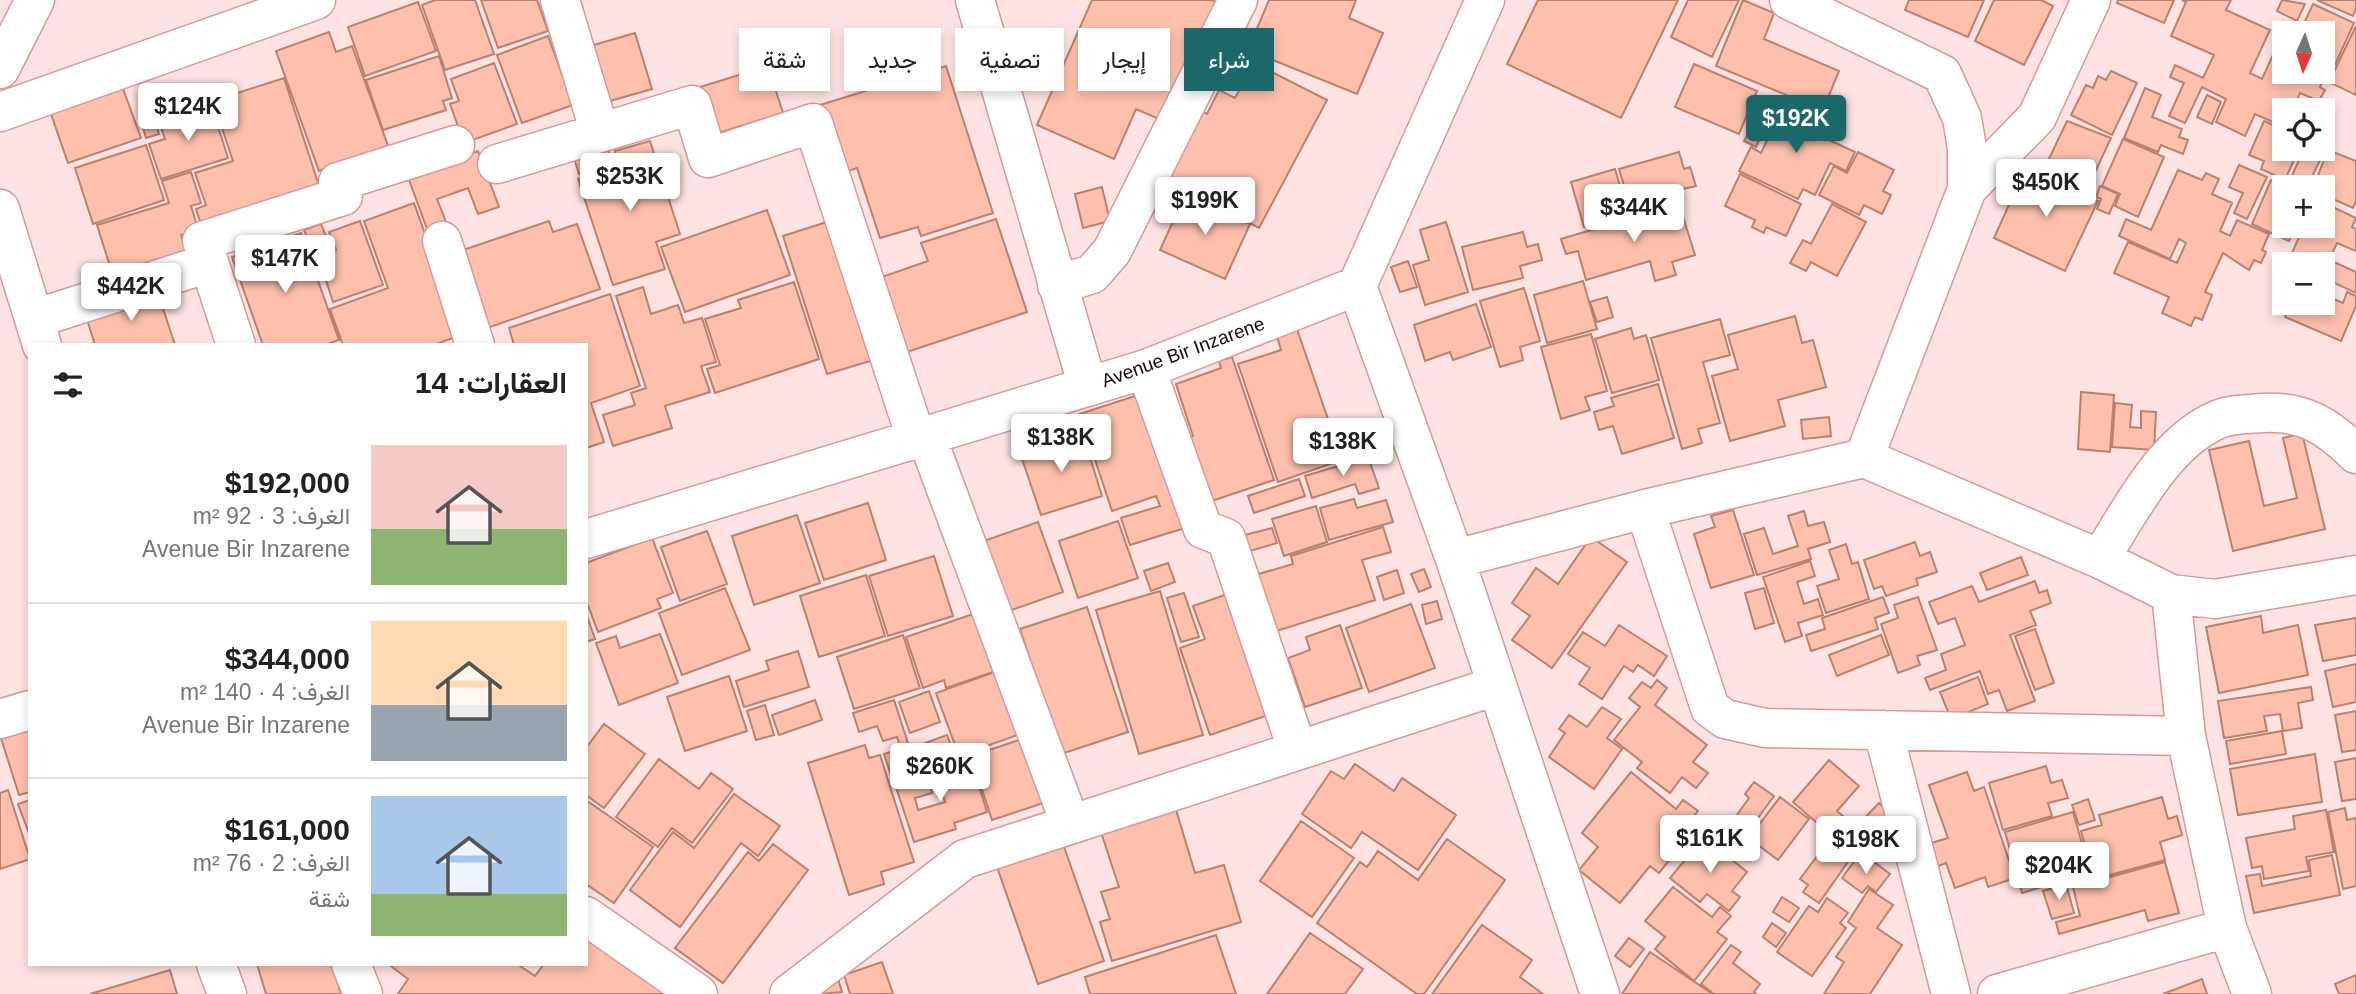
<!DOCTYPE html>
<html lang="ar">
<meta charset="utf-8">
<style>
:root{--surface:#fff;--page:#f6f6f6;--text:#222;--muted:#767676;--line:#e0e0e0;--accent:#1a686a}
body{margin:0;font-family:Helvetica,Vazirmatn,sans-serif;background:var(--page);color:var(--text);direction:rtl;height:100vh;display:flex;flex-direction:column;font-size:26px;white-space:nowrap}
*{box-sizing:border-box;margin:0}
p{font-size:23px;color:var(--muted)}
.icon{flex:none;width:38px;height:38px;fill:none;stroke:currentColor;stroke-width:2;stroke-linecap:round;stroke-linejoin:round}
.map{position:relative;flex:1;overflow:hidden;direction:ltr}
.drawer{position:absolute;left:28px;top:343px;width:560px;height:623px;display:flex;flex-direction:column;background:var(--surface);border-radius:0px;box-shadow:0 4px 10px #0003;direction:rtl}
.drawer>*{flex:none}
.banner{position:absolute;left:609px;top:28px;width:665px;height:63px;direction:rtl;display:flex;gap:14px}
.needle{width:46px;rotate:183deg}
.tools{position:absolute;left:2272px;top:21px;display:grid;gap:14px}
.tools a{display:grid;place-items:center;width:63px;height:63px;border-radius:0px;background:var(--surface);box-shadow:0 4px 10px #0003;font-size:35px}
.price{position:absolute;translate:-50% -60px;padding:0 16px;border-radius:7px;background:#fff;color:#222;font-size:23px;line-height:46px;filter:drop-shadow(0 2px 4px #0008)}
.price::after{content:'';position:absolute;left:50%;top:42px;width:21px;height:16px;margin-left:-10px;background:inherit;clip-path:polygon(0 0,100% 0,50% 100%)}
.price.on{background:var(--accent);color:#fff}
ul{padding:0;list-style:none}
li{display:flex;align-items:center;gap:21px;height:175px;padding:0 21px}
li+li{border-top:2px solid var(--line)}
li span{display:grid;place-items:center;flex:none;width:196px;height:140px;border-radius:0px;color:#555}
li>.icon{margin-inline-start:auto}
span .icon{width:84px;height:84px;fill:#fffc;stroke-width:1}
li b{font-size:30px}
h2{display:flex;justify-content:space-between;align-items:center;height:84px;padding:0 21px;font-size:30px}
.tag{padding:0 24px;border-radius:0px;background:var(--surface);box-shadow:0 4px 10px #0003;font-size:24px;line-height:63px}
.tag.on{background:var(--accent);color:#fff}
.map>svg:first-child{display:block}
.building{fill:#fec0ad;stroke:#bb816f;stroke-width:2}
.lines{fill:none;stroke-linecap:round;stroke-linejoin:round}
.minor-casing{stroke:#d8989a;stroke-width:41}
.minor{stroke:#fff;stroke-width:38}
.labels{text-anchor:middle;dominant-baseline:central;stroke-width:7;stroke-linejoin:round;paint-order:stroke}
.street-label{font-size:19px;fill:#1a0607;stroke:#fff}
</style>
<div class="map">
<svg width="2356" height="994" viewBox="0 0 2356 994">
<rect width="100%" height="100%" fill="#ffe3e3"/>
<path class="building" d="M435,0H475L494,54L445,70L422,5Z
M481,0H537L548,31L498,48Z
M1092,0H1212L1218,3L1166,122L1136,109L1114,159L1037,125Z
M1269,0H1356L1349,18L1383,33L1357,94L1248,50Z
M1538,0H1678L1621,118L1507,64Z
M1688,0H1739L1712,57L1671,37Z
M1743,0L1774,13L1764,39L1839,71L1823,110L1716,66Z
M1909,0H1984L1968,37L1905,10Z
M1994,0H2041L2053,6L2024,65L1975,41Z
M2118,0H2174L2164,23L2117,3Z
M2182,0H2231L2226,10L2270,30L2250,73L2262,79L2277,46L2284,49V72H2322V67L2328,70L2320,87L2325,90L2319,101L2300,93L2292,110H2284V127L2255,114L2245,136L2216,122L2226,99L2202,87L2185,123L2169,116L2184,83L2170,77L2175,65L2203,78L2214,55L2171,36L2186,2Z
M2282,0L2305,4L2297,21L2277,11Z
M2317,0H2356V8L2353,16Z
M418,2L436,51L365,76L348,27Z
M2313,4L2354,23L2333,69L2322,64V33H2287L2292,23L2302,28Z
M2356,26V95L2329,82Z
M329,32L336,52L352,46L388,146L319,171L276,51Z
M635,33L652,89L603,103L587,47Z
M548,36L573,105L522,123L497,55Z
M439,56L452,98L443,101L446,110L383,130L366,80Z
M494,63L517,124L464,143L450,104L459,101L451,79Z
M1254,63L1327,100L1259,228L1160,176L1191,106L1207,114L1219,90L1235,98Z
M1694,64L1757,91L1739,134L1675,107Z
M768,66L783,113L712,135L697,88Z
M946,66L993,213L921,236L918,227L880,238L857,168L839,174L817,106Z
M2111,71L2137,83L2112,135L2071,115L2086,85L2093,88L2098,76L2106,80Z
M284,78L321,192L203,230L196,209L206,205L195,173L233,161L213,101Z
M122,86L141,138L68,163L50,111Z
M2145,88L2161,95L2152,117L2182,129L2179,137L2188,140L2183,154L2161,145L2158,152L2124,138Z
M2207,95L2221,102L2212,124L2197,117Z
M211,105L228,158L161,179L149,144L165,139L159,121Z
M1774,108L1815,129L1821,117L1836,125L1829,140L1855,152L1846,171L1830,163L1815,195L1803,189L1798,199L1739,171L1751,147L1761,153L1771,132L1764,129Z
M154,117L159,134L146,138L141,121Z
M2067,121L2111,138L2090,183L2047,163Z
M2264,121L2284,130V149H2299L2285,180L2261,169L2264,161L2249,155Z
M1752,126L1763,132L1756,147L1744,141Z
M2123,139L2164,157L2138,217L2115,206L2120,194L2102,186Z
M650,141L680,234L656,242L665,269L613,285L578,179L619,166L615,151Z
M146,145L164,200L93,224L75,168Z
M607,147L613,163L579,174L574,158Z
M2304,149L2325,150L2307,187L2290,180Z
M2328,150L2356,161V201L2353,208L2324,195L2326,187L2315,183Z
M478,151L499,207L478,214L468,188L437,199L446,222L427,229L408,177Z
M1679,152L1684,169L1690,167L1696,186L1679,190L1682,200L1633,215L1619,169Z
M1858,152L1894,170L1883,191L1891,195L1882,214L1864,205L1859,215L1819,195L1834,166L1847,173Z
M2239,165L2267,177L2247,219L2234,213L2243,193L2229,187Z
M2026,167L2098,201L2065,271L1994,238Z
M1615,169L1628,214L1584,227L1571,182Z
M2178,170L2202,180L2206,173L2219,179L2212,194L2232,203L2220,231L2230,236L2237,220L2269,234L2262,250L2266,252L2261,263L2254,260L2249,270L2223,253L2205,292L2212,295L2202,320L2195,317L2191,326L2162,313L2169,297L2114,273L2128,242L2177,263L2186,243L2179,239L2170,259L2119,236L2126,219L2151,230Z
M191,172L201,203L191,206L198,229L181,235L188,256L114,279L97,225L169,203L162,181Z
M1740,174L1801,204L1786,236L1766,227L1764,233L1752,227L1755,220L1725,206Z
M2271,180L2287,187H2284V226H2296L2289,241L2252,224Z
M2100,186L2118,194L2109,214L2097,209L2101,199L2096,197Z
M1102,187L1110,221L1083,228L1075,194Z
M1185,195L1250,224L1225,279L1160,250Z
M2322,202L2356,218L2352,227L2356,229V251L2337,243L2322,275V264H2287L2304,226H2322Z
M414,203L461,335L434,345H343L330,309L388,288L364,221Z
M1679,204L1695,255L1672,262L1676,275L1655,281L1650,261L1586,280L1578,251L1566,254L1561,239Z
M1832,204L1866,222L1837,276L1811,262L1806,271L1790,263L1803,240L1811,244Z
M767,210L790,275L685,312L661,247Z
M836,219L880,358L827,374L783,236Z
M996,219L1027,312L901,354L876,279L928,261L921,243Z
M360,221L383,285L333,302L318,256L336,250L329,232Z
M549,221L553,232L577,224L600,289L487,328L460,251Z
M1446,222L1468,292L1425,305L1413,265L1429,260L1420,230Z
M321,224L330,246L313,252L304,230Z
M1523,232L1527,247L1538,244L1542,260L1520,266L1523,278L1473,290L1462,247Z
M301,233L339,340L325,345H263L232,257Z
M1408,261L1417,287L1400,292L1391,267Z
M2334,262L2356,272V293L2326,279Z
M1583,281L1597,329L1547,343L1534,295Z
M794,282L819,359L715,393L707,369L720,365L705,319L741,308L738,300Z
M643,287L651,314L678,305L684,323L702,318L716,362L701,366L710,392L665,406L672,428L613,446L603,415L635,405L631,393L646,388L616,296Z
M1524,288L1540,341L1520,347L1523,360L1500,367L1480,301Z
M157,290L175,345H95L85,313Z
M2347,292L2356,296V306L2341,341L2285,317L2291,303H2322V294L2343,303Z
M610,294L640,386L591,403L604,442L586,448V345H514L509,328Z
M1607,297L1613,317L1597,322L1590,302Z
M1476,304L1491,347L1453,360L1450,352L1425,361L1414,325Z
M1795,316L1802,343L1813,340L1826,387L1778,400L1785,426L1730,441L1712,376L1738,369L1728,335Z
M1720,319L1730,355L1703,362L1720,423L1698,429L1702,443L1682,449L1651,338Z
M1631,328L1634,339L1646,335L1659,380L1612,393L1595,339Z
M1297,329L1342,460L1278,482L1238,364L1281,350L1277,336Z
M1591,334L1607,391L1585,397L1590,410L1561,419L1541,347Z
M1232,357L1274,480L1206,503L1184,439L1193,436L1176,384L1221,368L1219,361Z
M1658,384L1674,438L1622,454L1613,426L1599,430L1594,412L1614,406L1611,398Z
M2081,392L2114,395L2110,452L2078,449Z
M1144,393L1188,527L1130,545L1121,518L1160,506L1156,496L1112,511L1080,414Z
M2115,403L2132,405L2130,427L2141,428V411L2156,412L2154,450L2112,447Z
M1829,417L1831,436L1803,439L1801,420Z
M1082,432L1102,496L1041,515L1020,453Z
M2302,433L2325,529L2233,551L2209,450L2249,441L2264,506L2297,498L2283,438Z
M1368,457L1379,488L1359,494L1355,484L1312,498L1305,476Z
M1299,479L1305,496L1254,513L1248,496Z
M1354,499L1357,508L1386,500L1393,522L1329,540L1320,508Z
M868,503L886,560L824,580L805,523Z
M1316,506L1327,542L1284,556L1272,519Z
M1733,510L1754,575L1711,588L1694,534L1715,527L1711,516Z
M1804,511L1808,526L1824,522L1830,542L1808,549L1811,559L1757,575L1744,534L1764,528L1773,554L1798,546L1788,516Z
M797,515L820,583L754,605L732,536Z
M1118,521L1138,578L1078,598L1059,541Z
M1038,522L1063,592L1003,613L978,543Z
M1383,527L1391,552L1362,560L1375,600L1270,633L1252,576L1293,564L1291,556Z
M1272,528L1277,543L1250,551L1245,535Z
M707,531L727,584L680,601L661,547Z
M1591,537L1627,562L1552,668L1512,640L1530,616L1512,603L1536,568L1558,584Z
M652,538L673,593L657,599L661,608L598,632L586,600V563Z
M1915,542L1920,556L1930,552L1937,572L1916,579L1918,585L1886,596L1882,586L1874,589L1864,560Z
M1846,544L1852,564L1858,562L1869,599L1826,613L1817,586L1839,579L1829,550Z
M934,556L953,616L888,636L869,576Z
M2021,557L2028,575L1987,590L1980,573Z
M1810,561L1815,576L1797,582L1804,604L1818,599L1823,615L1798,623L1802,636L1785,642L1763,577Z
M1168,563L1175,582L1151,591L1144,571Z
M1424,569L1431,587L1419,592L1411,574Z
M1397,570L1404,593L1384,600L1377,577Z
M866,575L885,636L819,657L800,596Z
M2035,581L2039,593L2047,590L2051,603L2030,611L2036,625L2010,635L2035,701L2007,711L1999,690L1988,694L1980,671L1930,690L1925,678L1946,670L1941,654L1965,645L1955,618L1938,624L1929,602L1972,586L1979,602Z
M725,588L750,650L682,675L659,613Z
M1764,588L1774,623L1755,629L1745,593Z
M1160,591L1203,735L1139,754L1096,610Z
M1233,592L1274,713L1210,735L1180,648L1205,639L1193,606Z
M1184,593L1199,637L1181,642L1167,598Z
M1883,597L1889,613L1875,618L1878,629L1811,651L1806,635L1825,629L1822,618Z
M1918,597L1937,650L1917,656L1920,665L1898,673L1881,624L1898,618L1894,605Z
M1437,601L1442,619L1426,624L1422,605Z
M1411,604L1435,668L1369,692L1346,628Z
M1087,607L1128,732L1061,754L1020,629Z
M586,613L595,639L586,642Z
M973,614L993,672L946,688L944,680L923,688L906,637Z
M2261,616L2263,633L2298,625L2308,675L2219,693L2206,627Z
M2356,618V655L2323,661L2315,625Z
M1340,625L1362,688L1305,707L1288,658L1310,650L1306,637Z
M1619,625L1667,656L1654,676L1638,665L1633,672L1624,666L1602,699L1579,684L1590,668L1568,654L1583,632L1605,646Z
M2035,629L2054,683L2035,690L2015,636Z
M660,634L678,683L619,705L596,643L616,636L620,648Z
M903,635L920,688L854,709L837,657Z
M1881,635L1889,655L1837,676L1829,655Z
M798,651L809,687L744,707L736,681L769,670L766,661Z
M2356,664V702L2333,707L2325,671Z
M1000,670L1023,733L959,756L936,693Z
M729,676L747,731L685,751L667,697Z
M1978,677L1988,704L1951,719L1940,692Z
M1657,680L1667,688L1655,705L1707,745L1693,762L1708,773L1696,788L1682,777L1670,793L1637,768L1642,762L1614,740L1640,707L1629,698L1642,682L1651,688Z
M2311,687L2313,700L2298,703L2302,728L2283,731L2280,714L2264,716L2267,731L2224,738L2218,701Z
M929,691L940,722L910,733L899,702Z
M815,700L822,720L779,735L772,715Z
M894,700L916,768L891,775L884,754L901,749L897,737L883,741L877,726L859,732L853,713Z
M765,705L774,735L756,740L747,711Z
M1602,707L1621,719L1607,738L1622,749L1594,789L1549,757L1565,733L1559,729L1569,715L1587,727Z
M2356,711V750L2342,752L2335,715Z
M604,724L645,754L604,808L586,795V748Z
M30,725V792L19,795L0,735Z
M2282,731L2286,754L2230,764L2226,741Z
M947,735L955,756L947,759L951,769L929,777L917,746Z
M1022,739L1043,803L992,820L971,756Z
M865,745L869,758L880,755L914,862L881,872L884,884L849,895L808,763Z
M2315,754L2322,802L2238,815L2230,769Z
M2356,758V799L2342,801L2335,762Z
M659,759L699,789L711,773L733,789L692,843L672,828L658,847L616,817Z
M1829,760L1859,786L1837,811L1852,824L1849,828L1861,838L1849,851L1793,802Z
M972,764L987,812L954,823L956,829L914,842L894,781L926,771L932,793L915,798L918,810L945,802L941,788L957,782L953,770Z
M1355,764L1394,791L1402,778L1456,815L1418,870L1362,832L1351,848L1302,814L1331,771L1344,779Z
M2046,766L2051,783L2062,780L2068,798L2048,803L2052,816L2003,830L1989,783Z
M1631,772L1676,809L1683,800L1698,811L1689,822L1696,827L1659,873L1650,866L1620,903L1579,870L1598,847L1582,833Z
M1967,772L1974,791L1984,787L2015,878L1988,887L1985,877L1955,888L1946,863L1936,867L1928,844L1948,838L1929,785Z
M1754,782L1774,796L1749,830L1734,819L1749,798L1745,794Z
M8,790L30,859L0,869V793Z
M734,794L780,826L758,856L741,843L680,927L630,890L673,832L694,848Z
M1780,797L1809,819L1778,860L1749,838Z
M2162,797L2168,819L2177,816L2182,835L2160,842L2165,860L2069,886L2062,863L2088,856L2081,831L2102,825L2099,815Z
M2088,799L2095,820L2079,825L2072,805Z
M30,800V836L18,804Z
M586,800L653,847L614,903L586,884Z
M1174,803L1195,873L1224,865L1241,922L1112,961L1100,922L1110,919L1101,892L1119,887L1099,826Z
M1879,803L1895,818L1880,833L1890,842L1879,854L1853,830Z
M2345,808L2347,820L2356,818V886L2343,889L2328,812Z
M2326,810L2334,852L2306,857L2309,871L2264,879L2262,866L2252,868L2246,838L2295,829L2293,816Z
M2073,812L2085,854L2060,861L2065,880L2022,893L2005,832Z
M1301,821L1354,858L1312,917L1260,881Z
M1704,837L1747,872L1732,891L1740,897L1729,911L1707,894L1700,902L1670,878Z
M1447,839L1505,880L1424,994H1417L1317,923L1360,862L1367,867L1378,851L1418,880Z
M1829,840L1852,856L1819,903L1803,892L1808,885L1800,879Z
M1062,841L1104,961L1038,984L996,864Z
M773,844L808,870L723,983L675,948L748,852L759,861Z
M2332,855L2340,895L2254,913L2246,876L2260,874L2262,886L2311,876L2309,860Z
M1856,859L1869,869L1874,862L1890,874L1876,892L1868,886L1862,893L1842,878Z
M2165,862L2179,913L2148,921L2145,910L2059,934L2056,922L2080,916L2073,887Z
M2066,884L2074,913L2052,919L2043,891Z
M1673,887L1712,917L1720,907L1731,916L1717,932L1727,939L1694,981L1655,949L1665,937L1645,921Z
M1869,889L1893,905L1877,928L1902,945L1870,994H1824L1844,962L1836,957L1856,928L1848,922Z
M1782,897L1799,908L1789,922L1773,912Z
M1827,898L1848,913L1840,923L1846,928L1812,976L1777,952L1809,906L1818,912Z
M1772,923L1786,933L1776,947L1763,937Z
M1482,925L1532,960L1520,977L1543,994H1432Z
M586,927L682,994H398L408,979L388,964H517L535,976L544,964H586Z
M1310,933L1363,969L1345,994H1267Z
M1216,935L1236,994H1090L1085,977Z
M1629,938L1644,949L1630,967L1615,956Z
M1731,945L1741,952L1733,963L1760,984L1754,992L1756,994H1714L1701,984Z
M1650,952L1711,993L1710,994H1622Z
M882,962L893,994H850L844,975Z
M257,964H332L341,994H266Z
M170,970L177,994H90Z
M837,975L842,992L820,994Z
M2356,975V994H2339L2335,984Z
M2202,979L2207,994H2163Z"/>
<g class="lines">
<g class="minor-casing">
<path id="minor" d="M560,0L600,133
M975,0L1088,387
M1789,0L1942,74L1962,118L1967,148V189L1864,458
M0,69L35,0
M0,112L316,0
M497,164L692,105L708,158L813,123L916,438
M1967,189L2037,117L2091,0
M0,209L42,345
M442,241L475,345
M1057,285L1092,274L1112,251L1238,0
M1357,286L1455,559L1600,994
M34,319L209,263
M236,345L202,241L343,196L338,182L455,145
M1146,369L1203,529L1226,538L1297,749
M926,435L1070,823
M1645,509L1710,708L1725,719L1765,728L2186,736
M586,539L1146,369L1357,286L1485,0
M1455,559L1645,509L1864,458L2100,559L2171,594L2215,599L2356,575
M2100,559C2130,511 2168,435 2225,417C2237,414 2250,414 2263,413C2303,410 2329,427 2356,454
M2171,594L2186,736L2227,928L2252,994
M0,719L30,710
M1883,730L1951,994
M586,916L698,994
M216,964L227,994
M351,964L363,994
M789,994L965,859L1496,686
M1997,994L2227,928"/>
</g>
<use href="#minor" class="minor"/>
</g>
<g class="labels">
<g class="street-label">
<text transform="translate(1183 352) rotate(-20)">Avenue Bir Inzarene</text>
</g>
</g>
</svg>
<div class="tools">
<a><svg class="needle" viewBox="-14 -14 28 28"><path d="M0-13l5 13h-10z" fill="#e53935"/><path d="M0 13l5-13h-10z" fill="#767676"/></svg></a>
<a><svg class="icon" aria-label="locate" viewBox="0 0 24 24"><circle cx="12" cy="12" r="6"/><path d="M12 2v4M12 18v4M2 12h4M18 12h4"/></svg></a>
<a>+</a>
<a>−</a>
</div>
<b class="price" style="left:188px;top:143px">$124K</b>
<b class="price on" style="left:1796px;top:155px">$192K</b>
<b class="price" style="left:630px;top:213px">$253K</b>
<b class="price" style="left:2046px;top:219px">$450K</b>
<b class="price" style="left:1205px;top:237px">$199K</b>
<b class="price" style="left:1634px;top:244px">$344K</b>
<b class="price" style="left:285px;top:295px">$147K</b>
<b class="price" style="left:131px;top:323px">$442K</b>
<b class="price" style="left:1061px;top:474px">$138K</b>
<b class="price" style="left:1343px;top:478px">$138K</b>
<b class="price" style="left:940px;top:803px">$260K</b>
<b class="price" style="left:1710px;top:875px">$161K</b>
<b class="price" style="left:1866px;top:876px">$198K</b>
<b class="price" style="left:2059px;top:902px">$204K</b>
<div class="banner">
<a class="tag on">شراء</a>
<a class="tag">إيجار</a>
<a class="tag">تصفية</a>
<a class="tag">جديد</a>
<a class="tag">شقة</a>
</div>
<section class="drawer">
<h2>العقارات: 14<svg class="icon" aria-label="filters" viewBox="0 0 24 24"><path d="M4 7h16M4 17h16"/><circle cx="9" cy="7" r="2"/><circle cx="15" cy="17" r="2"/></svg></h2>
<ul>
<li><span style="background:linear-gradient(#f6c9c9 60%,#8fb573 0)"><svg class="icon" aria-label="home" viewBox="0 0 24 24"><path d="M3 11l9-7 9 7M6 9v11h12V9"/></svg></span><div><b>$192,000</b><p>الغرف: 3 · 92 m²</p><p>Avenue Bir Inzarene</p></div></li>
<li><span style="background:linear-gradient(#ffd9b3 60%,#9aa5b1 0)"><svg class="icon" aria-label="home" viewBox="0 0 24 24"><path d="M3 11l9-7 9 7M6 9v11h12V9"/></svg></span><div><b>$344,000</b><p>الغرف: 4 · 140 m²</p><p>Avenue Bir Inzarene</p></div></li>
<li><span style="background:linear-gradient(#a9c7e8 70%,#8fb573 0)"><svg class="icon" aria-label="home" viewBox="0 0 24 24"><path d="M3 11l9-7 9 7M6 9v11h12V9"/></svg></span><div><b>$161,000</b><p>الغرف: 2 · 76 m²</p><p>شقة</p></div></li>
</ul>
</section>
</div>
